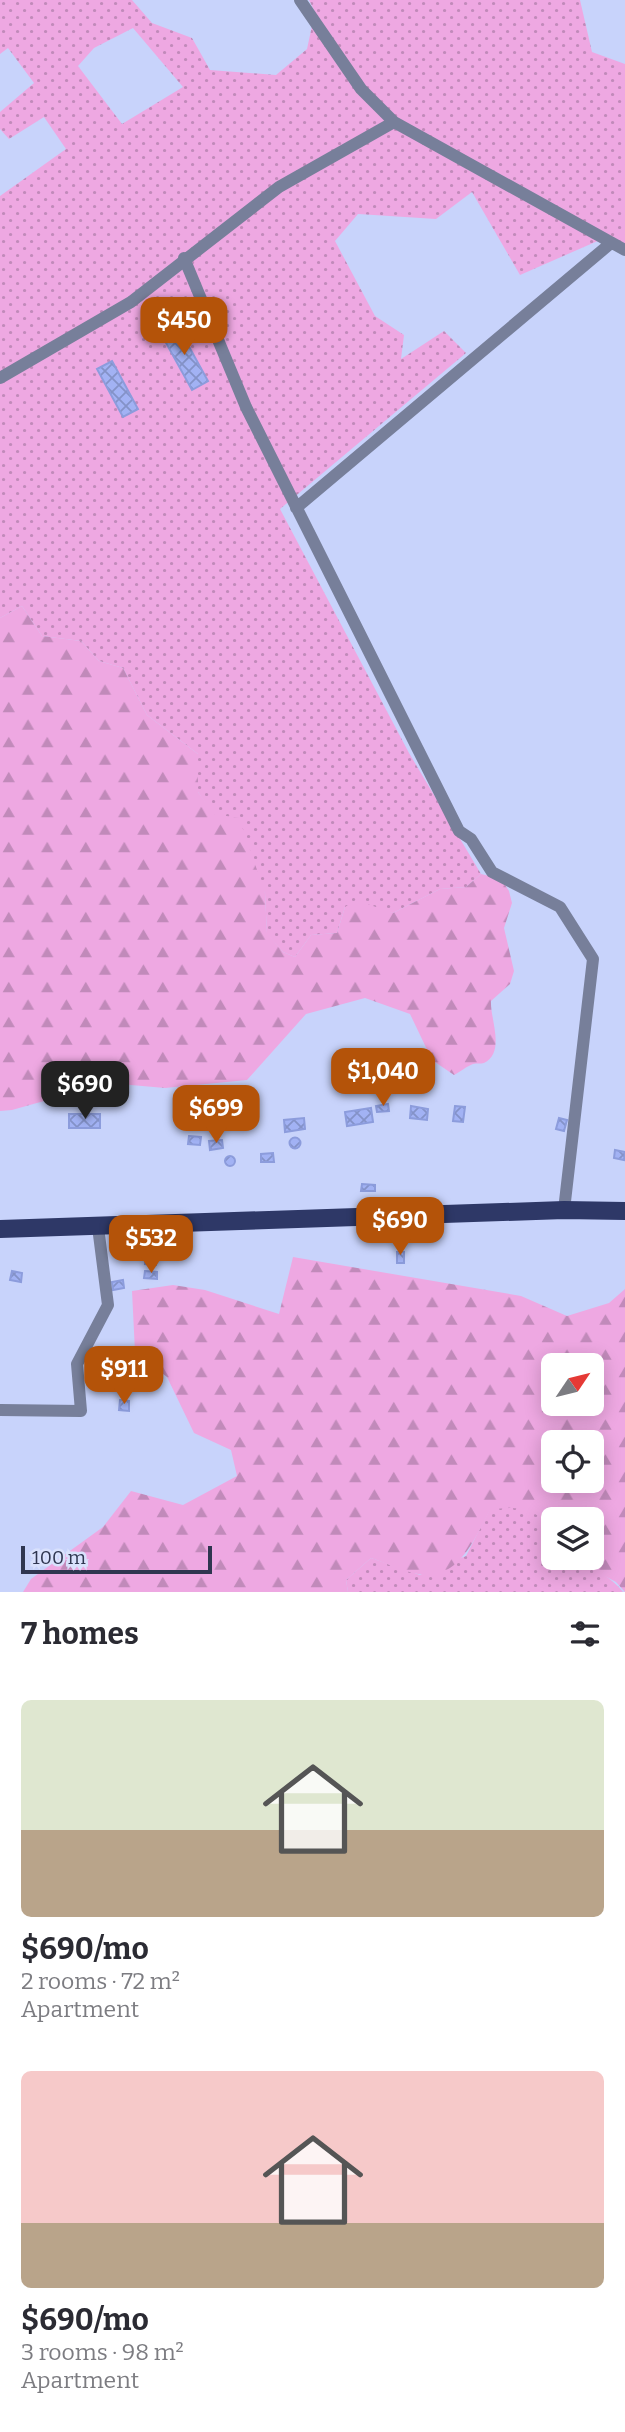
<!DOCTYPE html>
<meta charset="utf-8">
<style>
:root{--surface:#fff;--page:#f7f7f7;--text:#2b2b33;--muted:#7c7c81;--accent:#b45309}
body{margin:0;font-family:Bitter,serif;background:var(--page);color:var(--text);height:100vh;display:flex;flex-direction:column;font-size:26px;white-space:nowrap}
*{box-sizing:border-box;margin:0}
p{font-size:23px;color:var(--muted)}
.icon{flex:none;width:38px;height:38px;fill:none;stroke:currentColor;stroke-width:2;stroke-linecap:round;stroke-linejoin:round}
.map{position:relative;height:1592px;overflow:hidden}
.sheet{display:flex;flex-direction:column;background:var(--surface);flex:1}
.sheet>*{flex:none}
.needle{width:46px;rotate:55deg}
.tools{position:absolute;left:541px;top:1353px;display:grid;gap:14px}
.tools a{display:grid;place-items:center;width:63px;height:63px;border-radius:10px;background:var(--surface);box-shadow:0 4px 18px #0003;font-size:35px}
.scale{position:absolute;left:21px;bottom:18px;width:191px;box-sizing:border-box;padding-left:7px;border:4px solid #2f3650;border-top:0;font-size:19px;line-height:24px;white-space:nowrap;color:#2f3650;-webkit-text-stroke:5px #d9e1fc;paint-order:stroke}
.price{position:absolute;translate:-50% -60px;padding:0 16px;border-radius:14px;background:var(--accent);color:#fff;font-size:23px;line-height:46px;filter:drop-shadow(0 2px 4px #0008)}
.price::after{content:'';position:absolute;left:50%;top:42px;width:21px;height:16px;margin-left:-10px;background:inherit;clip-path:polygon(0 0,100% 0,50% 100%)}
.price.active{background:#222;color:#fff}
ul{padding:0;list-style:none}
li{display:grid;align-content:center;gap:14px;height:371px;padding:0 21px}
li span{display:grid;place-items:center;height:217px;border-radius:10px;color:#555}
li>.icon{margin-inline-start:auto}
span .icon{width:126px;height:126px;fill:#fffc;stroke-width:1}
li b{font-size:30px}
h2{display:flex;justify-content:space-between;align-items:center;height:84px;padding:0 21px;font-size:30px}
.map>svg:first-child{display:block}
.grass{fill:url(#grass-dots);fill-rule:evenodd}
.forest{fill:url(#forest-firs);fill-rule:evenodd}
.building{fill:url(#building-cross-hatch);stroke:#8c9cdc;stroke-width:2}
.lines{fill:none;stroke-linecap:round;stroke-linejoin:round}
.street{stroke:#777f9a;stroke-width:12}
.primary{stroke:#2e3867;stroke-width:18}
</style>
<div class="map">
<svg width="625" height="1592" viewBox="0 0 625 1592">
<defs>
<pattern id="grass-dots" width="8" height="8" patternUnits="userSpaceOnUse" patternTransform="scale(1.75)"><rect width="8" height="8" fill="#eea8e2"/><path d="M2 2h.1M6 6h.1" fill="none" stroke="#c18aba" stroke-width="1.8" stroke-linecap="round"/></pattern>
<pattern id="forest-firs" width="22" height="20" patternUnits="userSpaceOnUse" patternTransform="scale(1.75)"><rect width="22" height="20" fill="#eea8e2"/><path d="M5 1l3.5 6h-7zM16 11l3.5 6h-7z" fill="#c18aba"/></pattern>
<pattern id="building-cross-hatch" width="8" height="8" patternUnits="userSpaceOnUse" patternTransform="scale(1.75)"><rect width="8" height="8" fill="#a2b2f4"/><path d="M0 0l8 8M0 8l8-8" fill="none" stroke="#8492c8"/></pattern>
</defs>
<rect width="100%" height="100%" fill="#c8d3fb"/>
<path class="grass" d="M0,0H132L152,23L192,38L210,70L276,75L307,49L315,12L309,0H580L592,52L625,64V244L609,236L520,275L472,192L436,219L358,214L335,241L375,316L404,335L401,359L444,331L466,353L280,509L409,753L481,874L466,887L440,889L393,913L345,907L337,933L311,935L295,957L283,952L267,934L265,893L198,792V754L147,715L123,668L99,661L81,641L42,636L22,606L0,618V196L66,149L44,117L9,139L0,129V112L34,83L8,48L0,54ZM133,28L183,87L122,124L78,66L94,48Z
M515,1506L539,1514L553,1528V1558H581C594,1571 612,1577 623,1592H348L346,1580L371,1558L420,1575L466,1556L490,1509Z"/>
<path class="forest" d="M22,606L42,636L81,641L99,661L123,668L147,715L198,754V792L214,814L239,818L265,893L267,933L283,952L295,957L311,935L337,933L345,907L356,900L393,913L440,889L466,887L481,874L501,879L509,891L512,903L504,928L514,971L510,984L491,1001C490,1019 506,1052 484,1063C481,1064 477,1063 473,1064C467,1066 460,1072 454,1075L432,1060L410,1014L365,998L306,1014L247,1080L165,1088L108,1083L12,1110L0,1111V618Z
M293,1257L521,1296L567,1316L609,1303L625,1289V1592L616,1582L593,1570L581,1558H592V1519H553V1528C534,1508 517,1505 490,1510C475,1538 458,1582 418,1574C402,1571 386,1563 371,1558L346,1580L348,1592H23L31,1579L103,1527L131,1491L183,1505L237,1476L231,1450L194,1433L167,1377L135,1352L132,1291L173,1285L205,1290L279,1314ZM553,1365H592V1404H553ZM553,1442H592V1480H553Z"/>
<path class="building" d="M176,323L208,381L192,390L160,332Z
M112,361L138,409L123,417L97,369Z
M388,1104L389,1111L377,1112L376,1106Z
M411,1106L428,1109L427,1120L410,1118Z
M455,1106L465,1107L463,1122L453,1121Z
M371,1108L373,1122L347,1126L345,1112Z
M69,1114H100V1128H69Z
M304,1118L305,1129L285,1132L284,1120Z
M559,1118L567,1120L564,1131L556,1129Z
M189,1136L201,1137L200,1145L188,1144Z
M289.5 1143a5.5 5.5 0 1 1 11 0a5.5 5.5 0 1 1-11 0Z
M222,1140L223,1148L210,1150L209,1141Z
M615,1150L625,1152L624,1160L614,1158Z
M273,1153L274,1162H261V1154Z
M225 1161a5 5 0 1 1 10 0a5 5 0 1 1-10 0Z
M362,1184L375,1185V1191H361Z
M146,1251H158L156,1265L145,1264Z
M397,1252H404V1263H397Z
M12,1271L22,1273L21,1282L10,1280Z
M145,1271L157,1272V1279L144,1278Z
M123,1280L124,1288L113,1290L112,1282Z
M120,1400L129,1401V1411L119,1410Z"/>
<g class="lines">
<path class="street" d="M300,0L361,89L394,122
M184,258L246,407L459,831L471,839L492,872L560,907L593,959L564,1210
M0,378L131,302L279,187L394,122L625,250
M296,508L611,243
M0,1410L81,1411L77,1364L108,1305L98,1227"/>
<path class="primary" d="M0,1229L564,1210L625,1211"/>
</g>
</svg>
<div class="tools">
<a><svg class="needle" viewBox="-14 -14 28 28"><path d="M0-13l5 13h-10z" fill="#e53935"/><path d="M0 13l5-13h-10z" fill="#7c7c81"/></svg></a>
<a><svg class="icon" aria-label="locate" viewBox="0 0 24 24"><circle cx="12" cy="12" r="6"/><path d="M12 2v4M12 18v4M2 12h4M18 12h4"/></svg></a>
<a><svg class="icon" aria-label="layers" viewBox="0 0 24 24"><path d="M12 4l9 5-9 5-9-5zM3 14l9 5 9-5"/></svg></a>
</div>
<div class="scale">100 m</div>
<b class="price" style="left:184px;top:357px">$450</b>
<b class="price" style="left:383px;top:1108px">$1,040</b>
<b class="price active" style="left:85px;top:1121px">$690</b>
<b class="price" style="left:216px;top:1145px">$699</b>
<b class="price" style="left:400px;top:1257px">$690</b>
<b class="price" style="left:151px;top:1275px">$532</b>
<b class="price" style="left:124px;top:1406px">$911</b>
</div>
<section class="sheet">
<h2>7 homes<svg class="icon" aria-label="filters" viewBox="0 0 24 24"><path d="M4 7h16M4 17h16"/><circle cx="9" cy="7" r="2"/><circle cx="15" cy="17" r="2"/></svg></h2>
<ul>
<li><span style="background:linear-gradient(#dfe7d0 60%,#b9a48a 0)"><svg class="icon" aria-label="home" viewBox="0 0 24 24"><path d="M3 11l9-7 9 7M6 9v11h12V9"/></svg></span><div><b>$690/mo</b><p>2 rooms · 72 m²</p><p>Apartment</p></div></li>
<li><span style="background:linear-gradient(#f6c9c9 70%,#b9a48a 0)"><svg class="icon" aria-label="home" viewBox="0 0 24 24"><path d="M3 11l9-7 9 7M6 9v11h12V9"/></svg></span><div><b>$690/mo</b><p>3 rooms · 98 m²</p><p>Apartment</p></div></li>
</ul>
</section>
